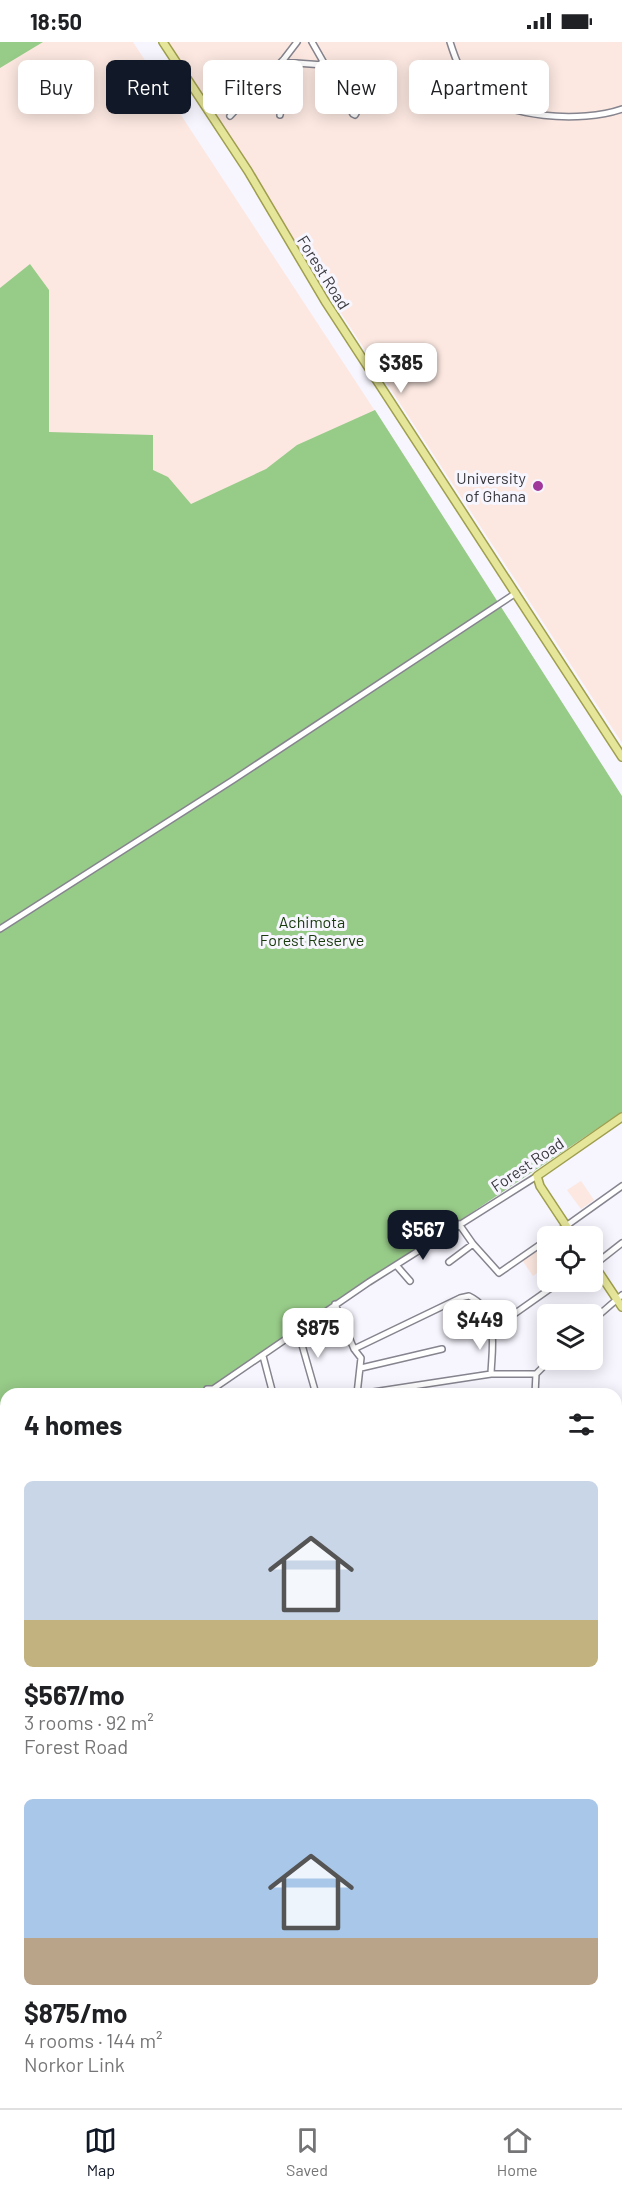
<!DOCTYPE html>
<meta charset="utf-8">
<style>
:root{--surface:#fff;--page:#f2f2f2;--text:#202124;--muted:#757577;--line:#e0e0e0;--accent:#111827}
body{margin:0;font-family:Barlow,sans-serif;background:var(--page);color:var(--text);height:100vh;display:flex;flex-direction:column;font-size:22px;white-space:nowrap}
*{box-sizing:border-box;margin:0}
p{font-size:20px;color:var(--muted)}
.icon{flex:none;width:33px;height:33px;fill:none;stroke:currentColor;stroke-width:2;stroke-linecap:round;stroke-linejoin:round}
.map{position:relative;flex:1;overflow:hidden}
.details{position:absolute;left:0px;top:1346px;width:622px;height:722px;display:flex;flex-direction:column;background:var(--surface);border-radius:18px 18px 0 0;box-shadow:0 3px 15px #0003}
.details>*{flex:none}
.top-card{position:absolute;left:18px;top:18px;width:586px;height:54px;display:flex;gap:12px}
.buttons{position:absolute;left:537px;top:1184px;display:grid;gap:12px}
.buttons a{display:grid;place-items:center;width:66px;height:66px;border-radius:9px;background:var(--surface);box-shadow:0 3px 15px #0003;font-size:30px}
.price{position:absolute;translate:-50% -51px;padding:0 14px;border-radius:12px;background:#fff;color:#222;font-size:20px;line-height:39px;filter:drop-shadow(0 2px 3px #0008)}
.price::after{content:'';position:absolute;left:50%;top:36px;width:18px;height:14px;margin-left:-9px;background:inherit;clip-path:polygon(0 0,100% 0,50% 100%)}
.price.active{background:var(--accent);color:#fff}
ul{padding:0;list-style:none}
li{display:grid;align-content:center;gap:12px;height:318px;padding:0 24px}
li span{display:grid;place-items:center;height:186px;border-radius:9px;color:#555}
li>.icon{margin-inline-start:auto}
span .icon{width:108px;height:108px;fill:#fffc;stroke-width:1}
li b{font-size:26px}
h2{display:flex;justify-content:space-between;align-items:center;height:72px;padding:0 24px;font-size:26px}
.tag{padding:0 21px;border-radius:9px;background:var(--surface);box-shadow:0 3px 15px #0003;font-size:21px;line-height:54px}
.tag.active{background:var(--accent);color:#fff}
.status{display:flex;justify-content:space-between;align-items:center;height:42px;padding:0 30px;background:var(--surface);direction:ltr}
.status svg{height:16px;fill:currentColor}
.dock{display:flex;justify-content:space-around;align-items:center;height:84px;border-top:2px solid var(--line);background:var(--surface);font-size:16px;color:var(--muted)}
.dock a{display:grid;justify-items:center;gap:3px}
.dock .active{color:var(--accent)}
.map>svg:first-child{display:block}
.commercial{fill:#fce8e0}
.education{fill:#fce8e1}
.forest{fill:#97cb88}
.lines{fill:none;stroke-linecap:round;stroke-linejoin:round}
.stream{stroke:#759dde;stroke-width:1.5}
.minor-casing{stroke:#86848e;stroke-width:8}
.major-casing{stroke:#9e9e4e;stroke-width:10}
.highway-casing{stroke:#9e9e4e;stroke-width:11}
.minor{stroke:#fff;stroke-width:5}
.major{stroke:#e6e69b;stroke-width:7}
.highway{stroke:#d5d658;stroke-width:8}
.rail-casing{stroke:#4e4d53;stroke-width:4}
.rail{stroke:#f7f5fe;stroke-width:1.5;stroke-dasharray:4.5;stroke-linecap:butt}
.poi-dot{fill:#a0389c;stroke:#f7f5fe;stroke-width:2}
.labels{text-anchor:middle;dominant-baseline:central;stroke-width:6;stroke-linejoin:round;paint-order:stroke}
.street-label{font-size:16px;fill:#38373c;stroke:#f7f5fe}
.poi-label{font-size:16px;fill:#38373c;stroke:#f7f5fe;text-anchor:end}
.park-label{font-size:16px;fill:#183a0c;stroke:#f7f5fe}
</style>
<div class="status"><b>18:50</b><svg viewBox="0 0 49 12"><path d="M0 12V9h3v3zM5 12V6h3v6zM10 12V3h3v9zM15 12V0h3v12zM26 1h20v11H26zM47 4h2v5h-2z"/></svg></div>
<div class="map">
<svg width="622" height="2066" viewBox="0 0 622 2066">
<rect width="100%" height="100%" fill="#f7f5fe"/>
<path class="commercial" d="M581,1139L594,1158L581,1167L567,1148Z
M538,1207L547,1220V1224L533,1234L522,1218Z"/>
<path class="education" d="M0,0H133L417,433L148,601L0,376Z
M165,0H622V701L286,187Z
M616,1642L622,1649V1728L616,1732Z"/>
<path class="forest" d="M0,0H43L0,26Z
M30,222L49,248V390L153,393V428L168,435L191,462L266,427L297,403L375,368L622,754V1070L202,1351L6,1352V1450H0V246Z"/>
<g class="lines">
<path class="stream" d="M616,1768L622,1764
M96,2066L104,2061"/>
<g class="minor-casing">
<path id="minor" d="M312,0L353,72L355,73L370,47
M450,0C455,16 461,33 472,45C503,77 582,81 622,67
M282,20L324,23
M280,73L282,64
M230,74L284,17L297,0
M0,887L233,738L516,551
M459,1182L473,1202L499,1231L548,1197
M552,1194L622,1144
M449,1220L473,1202
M396,1223L410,1239
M594,1223L622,1201
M335,1262L354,1307L361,1316L357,1352
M592,1279L622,1253
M493,1287L561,1239
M298,1289L316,1352
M354,1307L460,1256L469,1254C500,1269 492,1304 491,1332
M263,1314L273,1352
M361,1326L442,1307
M536,1332L551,1317
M207,1352V1347H213L369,1240L537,1134
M360,1352L491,1332H536
M535,1352L536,1332
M0,1477L6,1476
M0,1488L6,1485
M616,1503L622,1500
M0,1549L6,1546
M616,1596L622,1592
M0,1606L6,1613
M616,1630L622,1638
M0,1718L6,1725
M616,1734L622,1730
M0,1765L6,1759
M0,1812L6,1818
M616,1828L622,1825
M0,1874L6,1881
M0,1898L6,1892
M616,1907L622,1905
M282,2061L293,2066
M518,2061L526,2066
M604,2061V2066
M227,2066L236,2061
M316,2066L319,2061
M370,2066L371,2061
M408,2066L410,2061
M507,2066L510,2061"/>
</g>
<g class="major-casing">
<path id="major" d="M163,0L248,129L325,259L622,715
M573,1194L540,1144L537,1134L622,1075
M592,1220L622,1265"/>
</g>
<g class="highway-casing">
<path id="highway" d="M616,1381L622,1380
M616,1393L622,1391
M0,1459L6,1458
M0,1467H6"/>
</g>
<use href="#minor" class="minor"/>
<use href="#major" class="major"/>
<use href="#highway" class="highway"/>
<g class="rail-casing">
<path id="rail" d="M616,1871L622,1870
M0,2003L6,2001"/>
</g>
<use href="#rail" class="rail"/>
</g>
<circle class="poi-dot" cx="538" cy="444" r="6"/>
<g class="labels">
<g class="street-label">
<text transform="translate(324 230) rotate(58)">Forest Road</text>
<text transform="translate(527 1122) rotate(-34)">Forest Road</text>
</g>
<g class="poi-label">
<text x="526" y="435">University<tspan x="526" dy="18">of Ghana</tspan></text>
</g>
<g class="park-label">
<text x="312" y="879">Achimota<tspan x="312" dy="18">Forest Reserve</tspan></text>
</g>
</g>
</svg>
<div class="buttons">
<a><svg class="icon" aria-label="locate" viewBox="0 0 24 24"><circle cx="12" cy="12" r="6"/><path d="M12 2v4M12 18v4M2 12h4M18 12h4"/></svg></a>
<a><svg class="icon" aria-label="layers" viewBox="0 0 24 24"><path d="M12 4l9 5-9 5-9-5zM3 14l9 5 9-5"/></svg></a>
</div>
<b class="price" style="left:401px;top:352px">$385</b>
<b class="price active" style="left:423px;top:1219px">$567</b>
<b class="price" style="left:480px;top:1309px">$449</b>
<b class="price" style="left:318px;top:1317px">$875</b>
<div class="top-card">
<a class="tag">Buy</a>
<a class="tag active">Rent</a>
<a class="tag">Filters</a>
<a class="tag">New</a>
<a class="tag">Apartment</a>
</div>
<section class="details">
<h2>4 homes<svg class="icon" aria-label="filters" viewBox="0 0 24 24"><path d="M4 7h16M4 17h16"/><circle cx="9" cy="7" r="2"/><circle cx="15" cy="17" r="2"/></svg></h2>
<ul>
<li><span style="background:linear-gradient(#c9d6e8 75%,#c2b280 0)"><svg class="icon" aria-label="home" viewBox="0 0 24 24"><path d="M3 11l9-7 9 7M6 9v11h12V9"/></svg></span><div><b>$567/mo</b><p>3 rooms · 92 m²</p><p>Forest Road</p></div></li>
<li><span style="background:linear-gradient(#a9c7e8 75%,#b9a48a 0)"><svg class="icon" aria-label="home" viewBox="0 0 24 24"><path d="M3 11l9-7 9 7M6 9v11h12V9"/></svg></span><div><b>$875/mo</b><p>4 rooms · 144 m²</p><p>Norkor Link</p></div></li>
</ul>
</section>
</div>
<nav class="dock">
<a class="active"><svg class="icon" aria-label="map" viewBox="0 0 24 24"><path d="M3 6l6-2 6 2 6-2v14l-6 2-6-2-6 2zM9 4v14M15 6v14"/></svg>Map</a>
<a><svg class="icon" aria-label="saved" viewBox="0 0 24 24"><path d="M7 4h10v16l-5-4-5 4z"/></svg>Saved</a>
<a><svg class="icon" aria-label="home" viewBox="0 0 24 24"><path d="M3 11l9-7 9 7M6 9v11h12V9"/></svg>Home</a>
</nav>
